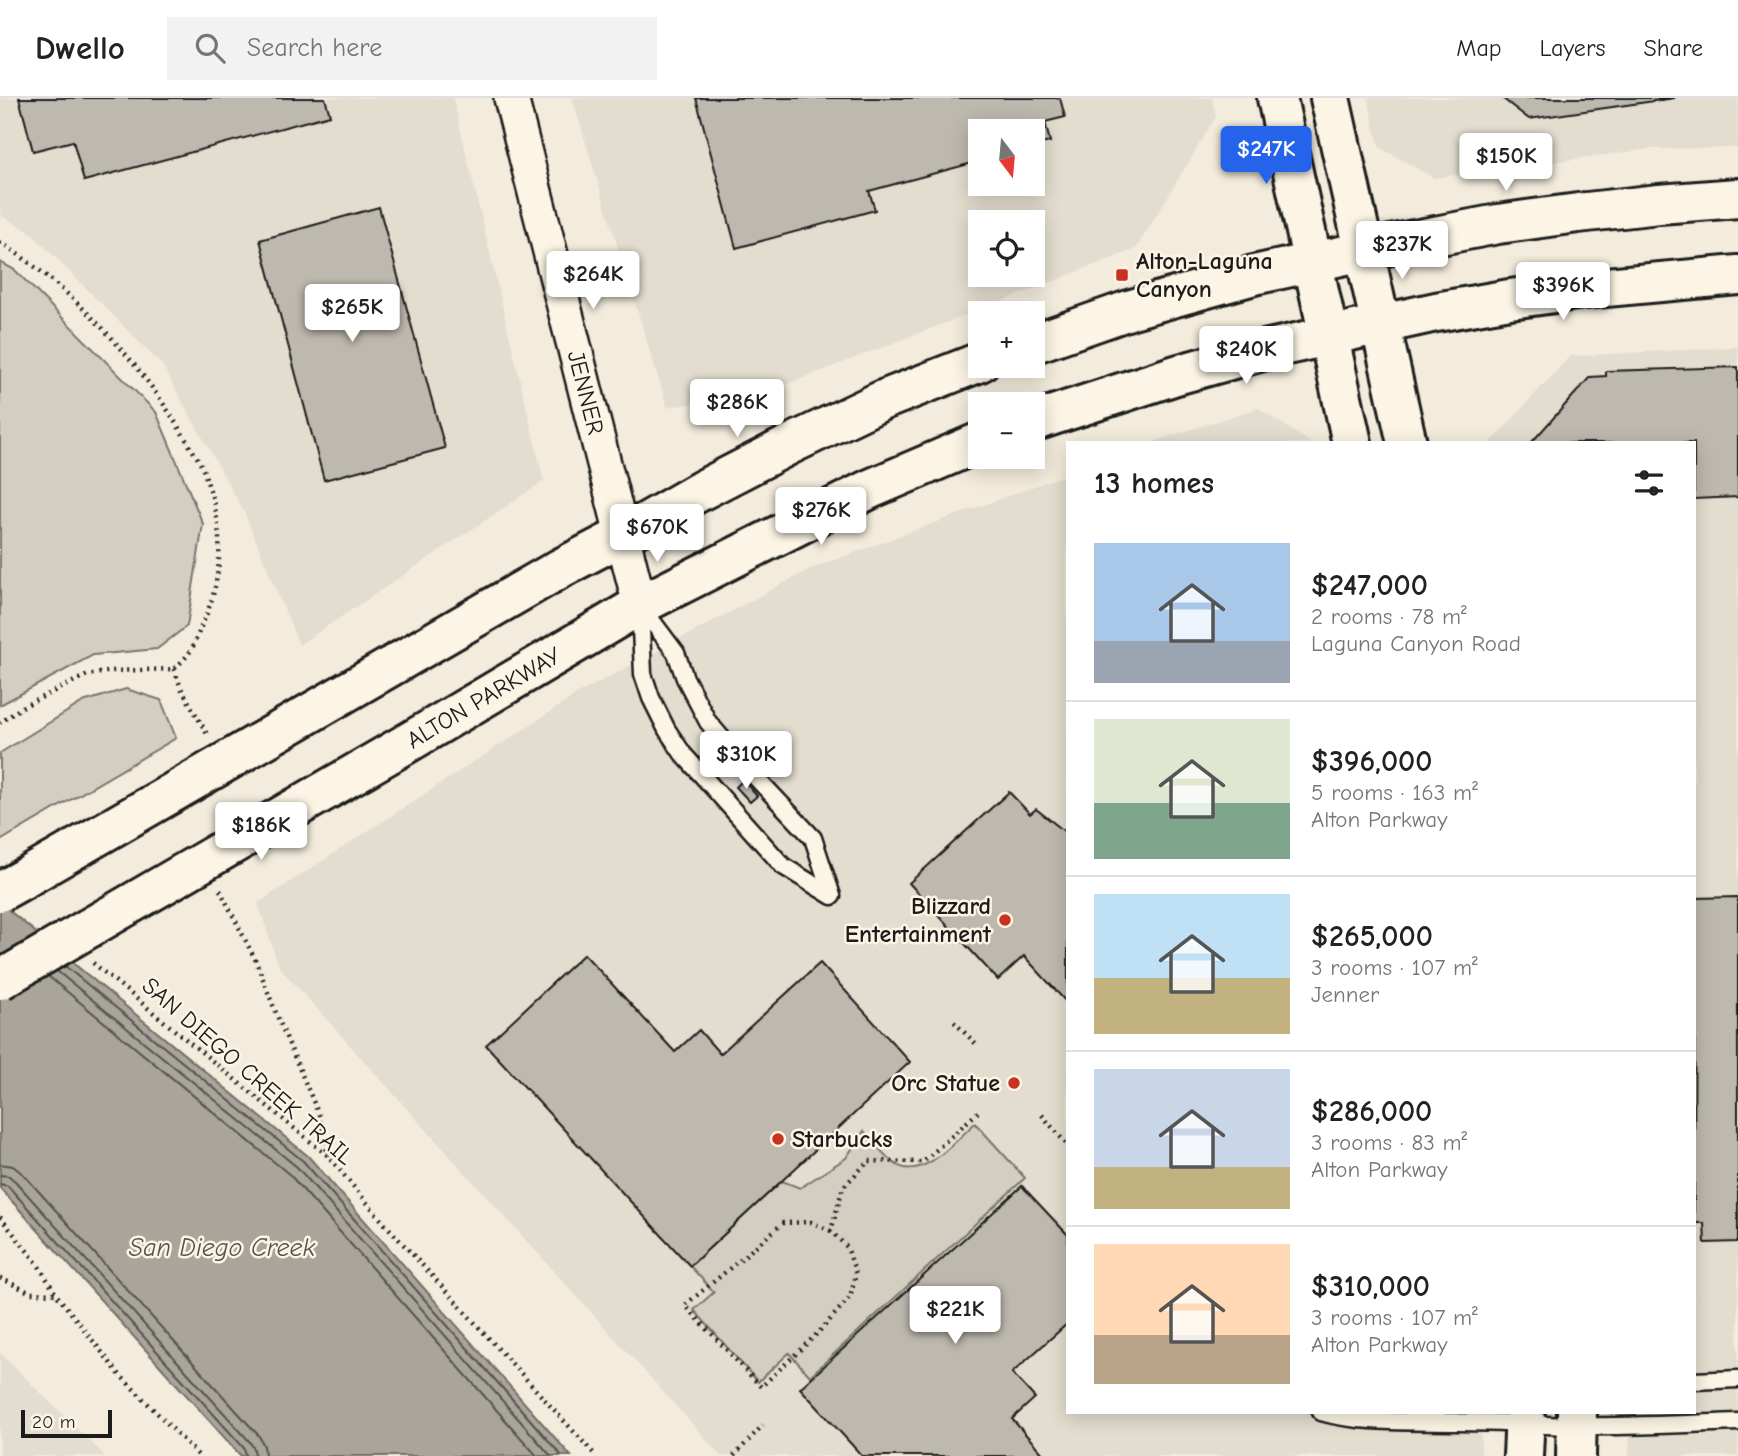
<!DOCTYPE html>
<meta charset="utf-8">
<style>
:root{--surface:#fff;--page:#f2f2f2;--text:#222;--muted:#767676;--line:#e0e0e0;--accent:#2563eb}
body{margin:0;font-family:"Comic Neue",sans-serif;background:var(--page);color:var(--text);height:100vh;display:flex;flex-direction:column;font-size:26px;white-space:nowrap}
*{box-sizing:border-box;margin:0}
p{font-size:23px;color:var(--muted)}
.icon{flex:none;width:38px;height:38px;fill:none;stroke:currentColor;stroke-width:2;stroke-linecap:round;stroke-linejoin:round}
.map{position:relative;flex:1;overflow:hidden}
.drawer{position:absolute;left:1066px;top:343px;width:630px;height:973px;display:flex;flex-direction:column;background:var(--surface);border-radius:0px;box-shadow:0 4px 18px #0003}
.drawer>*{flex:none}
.needle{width:46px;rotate:164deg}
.controls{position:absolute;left:968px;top:21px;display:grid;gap:14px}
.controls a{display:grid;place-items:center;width:77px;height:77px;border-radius:0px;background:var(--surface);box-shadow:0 4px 18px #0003;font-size:35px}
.scale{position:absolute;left:21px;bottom:18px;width:91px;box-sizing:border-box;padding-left:7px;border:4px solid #1c1c1c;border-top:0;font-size:19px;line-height:24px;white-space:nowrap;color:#1c1c1c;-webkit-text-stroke:5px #fcf5e5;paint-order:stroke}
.price{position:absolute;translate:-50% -60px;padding:0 16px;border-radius:7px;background:#fff;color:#222;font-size:23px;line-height:46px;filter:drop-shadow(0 2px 4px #0008)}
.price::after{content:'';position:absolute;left:50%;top:42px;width:21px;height:16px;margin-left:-10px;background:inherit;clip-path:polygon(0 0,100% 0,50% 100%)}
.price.on{background:var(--accent);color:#fff}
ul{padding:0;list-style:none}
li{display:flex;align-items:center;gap:21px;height:175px;padding:0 28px}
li+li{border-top:2px solid var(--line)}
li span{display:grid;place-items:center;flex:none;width:196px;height:140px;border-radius:0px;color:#555}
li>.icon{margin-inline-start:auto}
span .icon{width:84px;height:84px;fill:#fffc;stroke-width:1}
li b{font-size:30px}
h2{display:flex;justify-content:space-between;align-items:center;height:84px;padding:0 28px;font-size:30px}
header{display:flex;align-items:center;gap:42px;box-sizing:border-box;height:98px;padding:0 35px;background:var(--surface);border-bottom:2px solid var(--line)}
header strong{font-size:33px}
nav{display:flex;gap:38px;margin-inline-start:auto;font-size:24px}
.search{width:490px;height:63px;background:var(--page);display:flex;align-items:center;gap:18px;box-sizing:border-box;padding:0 24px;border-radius:0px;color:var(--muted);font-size:26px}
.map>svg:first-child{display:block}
.built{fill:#e3ddcf;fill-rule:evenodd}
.green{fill:#d3cec1;stroke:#78756e;stroke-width:2}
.water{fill:#aaa59b;stroke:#716e68;stroke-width:2}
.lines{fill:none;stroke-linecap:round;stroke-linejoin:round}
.shore{stroke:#55534f;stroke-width:2}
.building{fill:#beb9ae;stroke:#1c1c1c;stroke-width:2}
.service-casing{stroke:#1c1c1c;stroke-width:21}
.minor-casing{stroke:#1c1c1c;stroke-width:38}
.secondary-casing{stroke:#1c1c1c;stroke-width:44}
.path{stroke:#1c1c1c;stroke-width:4.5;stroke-dasharray:2 5;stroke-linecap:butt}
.service{stroke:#fcf5e5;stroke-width:16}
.minor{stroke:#fcf5e5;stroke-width:33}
.secondary{stroke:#fcf5e5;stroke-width:38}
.secondary-bridge-casing{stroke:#1c1c1c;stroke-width:44;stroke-linecap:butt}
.secondary-bridge{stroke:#fcf5e5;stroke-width:38}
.poi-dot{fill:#c8321e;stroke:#fcf5e5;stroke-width:2.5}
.labels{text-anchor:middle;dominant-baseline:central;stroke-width:5;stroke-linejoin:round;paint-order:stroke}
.poi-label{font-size:24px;font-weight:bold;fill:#1c1c1c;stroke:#fcf5e5;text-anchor:start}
.street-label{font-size:24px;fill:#1c1c1c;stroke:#fcf5e5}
.water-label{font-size:26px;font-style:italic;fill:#55534f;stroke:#fcf5e5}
</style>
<header>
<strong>Dwello</strong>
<div class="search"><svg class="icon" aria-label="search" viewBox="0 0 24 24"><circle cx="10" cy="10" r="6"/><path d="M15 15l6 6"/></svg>Search here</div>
<nav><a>Map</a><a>Layers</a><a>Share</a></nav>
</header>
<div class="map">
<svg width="1738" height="1358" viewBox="0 0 1738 1358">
<rect width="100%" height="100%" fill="#f3ecdd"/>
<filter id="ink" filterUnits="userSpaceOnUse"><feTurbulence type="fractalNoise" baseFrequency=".0143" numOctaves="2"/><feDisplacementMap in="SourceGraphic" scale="14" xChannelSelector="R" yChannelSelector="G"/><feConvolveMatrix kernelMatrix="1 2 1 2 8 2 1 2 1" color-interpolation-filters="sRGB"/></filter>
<g filter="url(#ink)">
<path class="built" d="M0,0H453L544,383L299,547L244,414L162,267L30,134L0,117Z
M572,0H1212L1216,19L1136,151L762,296L667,309ZM980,33H1032V86H980ZM980,124H1032V177H980Z
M1368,0H1738V50L1650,51L1434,80L1379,49Z
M1738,249V1358H1629L1631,1314H1694V345H1490L1570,258Z
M1258,310L1311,345H1152L1158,342Z
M1067,376L1068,1314H1481V1358H721L279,869L258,805L579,595L810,471Z
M0,1255L105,1358H0Z"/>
<path class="green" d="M0,164L15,172L156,314L203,426L187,528L157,551L93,557L0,607Z
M126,591L161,602L176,640L0,743V655L83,604Z
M975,1025L1025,1080L810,1278L789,1255L758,1284L694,1212L714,1194L690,1168L782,1083L800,1090L846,1060L864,1033C873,1043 883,1057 894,1065C921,1086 956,1042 975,1025Z"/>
<path class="water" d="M0,805L308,1058L571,1358H241L0,1090Z"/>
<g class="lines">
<path class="shore" d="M65,868L303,1063L562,1358
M57,873L297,1069L551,1358
M48,878L290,1077L537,1358
M0,1066L13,1068L23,1076L259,1338L264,1348L265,1358
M0,1077L9,1078L15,1083L250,1344L254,1351L255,1358
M0,1086L8,1088L244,1350L246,1358"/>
</g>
<path class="building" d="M19,0H325L330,17L84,83L73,43L33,53Z
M696,0H1060L1065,19L1045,24L1050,44L1032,48V33H980V63L869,93L875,112L736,150Z
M1502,0H1675L1529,21Z
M379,109L445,350L324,382L260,142Z
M1738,269V399L1694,401V345H1531L1590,279L1606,278V273Z
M743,682L757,698L750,704L736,689Z
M1009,694L1030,716L1036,711L1068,736V906L1024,858L998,882L909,785Z
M1738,799V1144L1705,1145L1704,1125H1694L1695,800Z
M584,856L675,954L699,932L720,956L820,865L910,964L690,1168L486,947Z
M1022,1088L1068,1137V1225L1012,1275L1035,1300L1012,1321L1045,1358H862L800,1290Z"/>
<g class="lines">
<g class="service-casing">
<path id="service" d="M640,507L676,555L685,580L708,624L748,671L813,740L832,798L783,768L683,656L667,632L651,600L643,576Z
M1694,1283L1738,1281
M1321,1314C1362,1326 1416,1323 1459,1324C1499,1324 1538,1327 1577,1328C1631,1329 1684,1326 1738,1324"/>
</g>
<g class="minor-casing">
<g id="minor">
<path id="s1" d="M511,0L640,507"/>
</g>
</g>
<g class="secondary-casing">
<g id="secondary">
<path d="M1277,0L1352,345"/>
<path d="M1330,0L1407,345"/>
<path d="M1032,246L1132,211L1254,177L1414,142L1498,126L1578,115L1659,106L1738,100"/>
<path d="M1032,324L1176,277L1269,251L1436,214L1510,201L1584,191L1738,177"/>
<path d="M25,780L561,470L622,438L702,392L789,347L883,302L980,264"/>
<path id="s2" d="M89,830L404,647L640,507L870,391L980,344"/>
<path d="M1523,1358L1525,1314"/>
<path d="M1576,1358L1577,1314"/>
</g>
</g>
<path class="path" d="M0,144C75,193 140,263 185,340C190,349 197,358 201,367C205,375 207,384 210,392C225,440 222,486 200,531C197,539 194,548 189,555C185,561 179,566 174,571L113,573L87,577L22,609L0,625
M174,571L181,590L207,636
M220,792L256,863L280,925L319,1017L328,1058
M93,865L328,1058L384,1125L596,1358
M954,924L978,948
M1042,1017L1068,1048
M0,1119L37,1165L56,1196L120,1277L199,1358
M831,1133L811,1124L783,1125L722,1177L685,1207L761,1289L820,1233L850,1199L856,1176L847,1149L831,1133L843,1089L869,1063L923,1064L978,1014
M0,1180L31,1195L56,1196
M734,1358L763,1327"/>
<use href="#service" class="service"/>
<use href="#minor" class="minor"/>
<use href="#secondary" class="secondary"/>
<g class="secondary-bridge-casing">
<path id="secondary-bridge" d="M0,794L25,780
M0,882L89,830"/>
</g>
<use href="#secondary-bridge" class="secondary-bridge"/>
</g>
</g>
<g class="poi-dot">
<rect x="1115" y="170" width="14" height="14" rx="3.5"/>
<circle cx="1005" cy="822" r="7"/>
<circle cx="1014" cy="985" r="7"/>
<circle cx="778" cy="1041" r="7"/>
</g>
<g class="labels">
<g class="poi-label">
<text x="1136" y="163">Alton-Laguna<tspan x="1136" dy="28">Canyon</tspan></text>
<text x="991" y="808" text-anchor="end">Blizzard<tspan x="991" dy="28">Entertainment</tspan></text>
<text x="1000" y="985" text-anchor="end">Orc Statue</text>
<text x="792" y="1041">Starbucks</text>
</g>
<g class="street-label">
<text stroke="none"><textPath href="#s1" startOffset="304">JENNER</textPath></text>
<text stroke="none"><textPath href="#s2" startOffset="457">ALTON PARKWAY</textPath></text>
<text transform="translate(248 973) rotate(41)">SAN DIEGO CREEK TRAIL</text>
</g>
<g class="water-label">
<text x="222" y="1150">San Diego Creek</text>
</g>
</g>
</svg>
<div class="controls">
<a><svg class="needle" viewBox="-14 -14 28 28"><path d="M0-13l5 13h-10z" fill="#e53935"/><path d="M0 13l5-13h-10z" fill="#767676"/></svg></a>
<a><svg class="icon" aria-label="locate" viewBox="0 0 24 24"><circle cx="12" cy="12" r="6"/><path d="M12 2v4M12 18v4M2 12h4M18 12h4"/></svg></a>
<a>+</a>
<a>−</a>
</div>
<div class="scale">20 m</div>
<b class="price on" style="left:1266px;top:88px">$247K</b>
<b class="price" style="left:1506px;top:95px">$150K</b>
<b class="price" style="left:1402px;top:183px">$237K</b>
<b class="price" style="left:593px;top:213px">$264K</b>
<b class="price" style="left:1563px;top:224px">$396K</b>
<b class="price" style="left:352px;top:246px">$265K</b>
<b class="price" style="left:1246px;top:288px">$240K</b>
<b class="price" style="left:737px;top:341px">$286K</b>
<b class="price" style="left:821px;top:449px">$276K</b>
<b class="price" style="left:657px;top:466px">$670K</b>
<b class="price" style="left:746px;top:693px">$310K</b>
<b class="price" style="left:261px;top:764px">$186K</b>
<b class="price" style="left:955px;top:1248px">$221K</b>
<section class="drawer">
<h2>13 homes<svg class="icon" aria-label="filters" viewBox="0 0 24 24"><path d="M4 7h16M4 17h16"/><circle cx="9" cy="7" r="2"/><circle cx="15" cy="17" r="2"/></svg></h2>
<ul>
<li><span style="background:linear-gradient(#a9c7e8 70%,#9aa5b1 0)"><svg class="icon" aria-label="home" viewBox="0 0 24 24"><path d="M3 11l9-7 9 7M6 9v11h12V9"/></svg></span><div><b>$247,000</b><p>2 rooms · 78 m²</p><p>Laguna Canyon Road</p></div></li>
<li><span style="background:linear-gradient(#dfe7d0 60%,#7fa58c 0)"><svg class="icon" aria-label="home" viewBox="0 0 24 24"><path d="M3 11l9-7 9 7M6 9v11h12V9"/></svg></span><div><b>$396,000</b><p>5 rooms · 163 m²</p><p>Alton Parkway</p></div></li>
<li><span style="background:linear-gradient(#bfe0f5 60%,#c2b280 0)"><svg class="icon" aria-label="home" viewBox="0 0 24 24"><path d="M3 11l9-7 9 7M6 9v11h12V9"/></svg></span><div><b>$265,000</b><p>3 rooms · 107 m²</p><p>Jenner</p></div></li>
<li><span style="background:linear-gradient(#c9d6e8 70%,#c2b280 0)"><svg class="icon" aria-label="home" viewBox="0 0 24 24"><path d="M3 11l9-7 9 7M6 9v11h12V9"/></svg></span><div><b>$286,000</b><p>3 rooms · 83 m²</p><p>Alton Parkway</p></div></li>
<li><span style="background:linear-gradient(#ffd9b3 65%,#b9a48a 0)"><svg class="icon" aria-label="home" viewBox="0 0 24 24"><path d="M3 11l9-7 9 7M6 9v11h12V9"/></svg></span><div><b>$310,000</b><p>3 rooms · 107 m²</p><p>Alton Parkway</p></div></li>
</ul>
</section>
</div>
